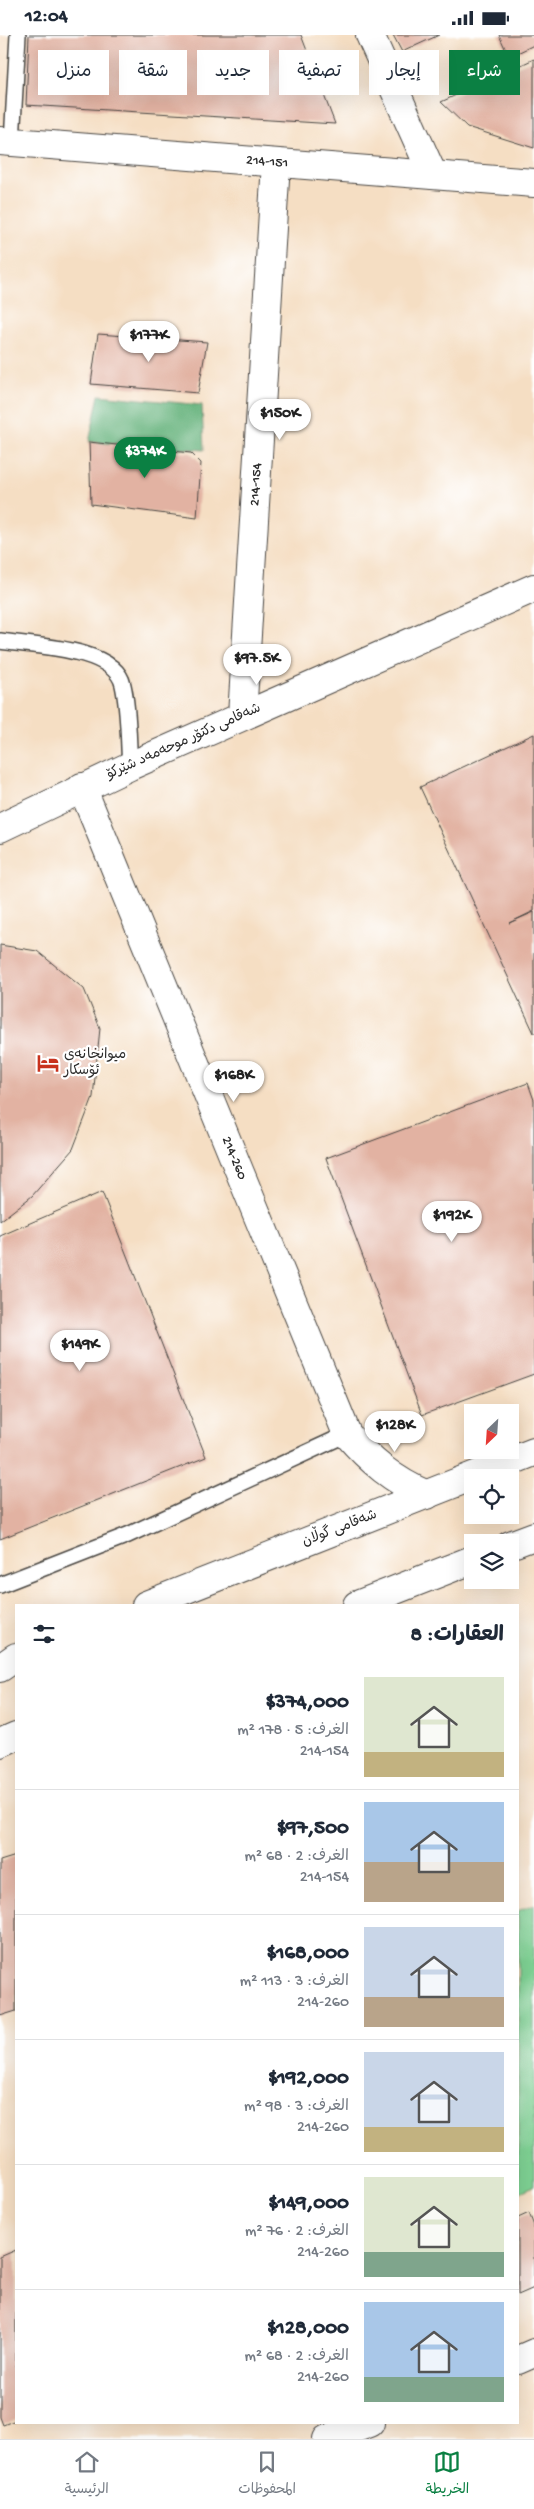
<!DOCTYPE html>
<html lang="ar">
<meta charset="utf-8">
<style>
:root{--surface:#fff;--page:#f2f2f3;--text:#1f2937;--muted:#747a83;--line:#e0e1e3;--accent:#0b8043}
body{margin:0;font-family:"Gochi Hand","Playpen Sans Arabic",sans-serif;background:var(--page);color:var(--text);direction:rtl;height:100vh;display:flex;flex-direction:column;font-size:19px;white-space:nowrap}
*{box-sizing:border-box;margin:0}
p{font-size:16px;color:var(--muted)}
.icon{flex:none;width:28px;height:28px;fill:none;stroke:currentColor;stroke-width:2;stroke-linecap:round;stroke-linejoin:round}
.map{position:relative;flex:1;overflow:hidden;direction:ltr}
.sheet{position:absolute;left:15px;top:1569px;width:504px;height:820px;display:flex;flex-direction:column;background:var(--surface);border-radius:0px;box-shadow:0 5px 20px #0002;direction:rtl}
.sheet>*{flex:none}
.guide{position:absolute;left:15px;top:15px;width:505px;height:45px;direction:rtl;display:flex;gap:10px}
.needle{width:32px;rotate:205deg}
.controls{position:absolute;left:464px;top:1369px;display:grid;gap:10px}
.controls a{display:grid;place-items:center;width:55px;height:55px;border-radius:0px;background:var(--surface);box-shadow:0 5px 20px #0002;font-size:25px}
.price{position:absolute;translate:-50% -42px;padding:0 11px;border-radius:18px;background:#fff;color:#222;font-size:16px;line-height:32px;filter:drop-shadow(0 1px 2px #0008)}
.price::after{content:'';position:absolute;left:50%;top:30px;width:15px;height:11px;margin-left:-8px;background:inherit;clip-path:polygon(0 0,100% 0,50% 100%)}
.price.on{background:var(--accent);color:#fff}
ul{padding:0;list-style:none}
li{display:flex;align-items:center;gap:15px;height:125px;padding:0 15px}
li+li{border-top:1px solid var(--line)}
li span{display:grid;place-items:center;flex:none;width:140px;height:100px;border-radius:0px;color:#555}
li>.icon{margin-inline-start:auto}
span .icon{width:60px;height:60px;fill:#fffc;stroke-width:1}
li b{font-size:21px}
h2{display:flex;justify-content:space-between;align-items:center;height:60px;padding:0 15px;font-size:21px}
.tag{padding:0 18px;border-radius:0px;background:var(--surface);box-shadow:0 5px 20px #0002;font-size:18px;line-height:45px}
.tag.on{background:var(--accent);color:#fff}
.status{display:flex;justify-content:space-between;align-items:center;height:35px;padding:0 25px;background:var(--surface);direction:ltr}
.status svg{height:14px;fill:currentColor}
.tabs{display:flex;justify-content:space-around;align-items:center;height:70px;border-top:1px solid var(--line);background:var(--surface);font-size:14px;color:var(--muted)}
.tabs a{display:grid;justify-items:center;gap:2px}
.tabs .on{color:var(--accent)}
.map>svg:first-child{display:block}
.green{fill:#7ed193;stroke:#547e5f}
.forest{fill:#66b37d;stroke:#486f54}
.building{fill:#e2b2a2}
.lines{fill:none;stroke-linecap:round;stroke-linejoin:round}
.lane-casing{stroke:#494642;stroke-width:18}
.street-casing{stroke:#494642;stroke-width:30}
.secondary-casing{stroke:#494642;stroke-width:30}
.primary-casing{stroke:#494642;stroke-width:30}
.lane{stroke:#fff;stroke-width:15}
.street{stroke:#fff;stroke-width:28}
.secondary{stroke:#fff;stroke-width:28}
.primary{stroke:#fff;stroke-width:28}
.labels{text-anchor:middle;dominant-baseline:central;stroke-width:4.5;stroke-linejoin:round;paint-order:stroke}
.street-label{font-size:14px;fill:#2b2b2b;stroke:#fff}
.poi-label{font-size:14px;fill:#2b2b2b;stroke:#fff;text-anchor:start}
</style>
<div class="status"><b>12:04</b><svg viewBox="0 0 49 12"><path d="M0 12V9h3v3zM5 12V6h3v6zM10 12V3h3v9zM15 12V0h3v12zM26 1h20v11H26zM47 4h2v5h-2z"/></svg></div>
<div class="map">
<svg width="534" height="2404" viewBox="0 0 534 2404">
<rect width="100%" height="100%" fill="#fff"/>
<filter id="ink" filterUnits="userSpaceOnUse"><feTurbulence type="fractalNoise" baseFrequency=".02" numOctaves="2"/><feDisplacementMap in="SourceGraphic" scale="10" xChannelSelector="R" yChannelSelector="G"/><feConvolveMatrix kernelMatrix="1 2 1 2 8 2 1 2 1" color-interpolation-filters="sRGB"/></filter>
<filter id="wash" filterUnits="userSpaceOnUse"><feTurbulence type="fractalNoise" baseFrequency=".0096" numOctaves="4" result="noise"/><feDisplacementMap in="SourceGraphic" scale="20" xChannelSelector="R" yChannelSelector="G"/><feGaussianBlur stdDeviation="1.12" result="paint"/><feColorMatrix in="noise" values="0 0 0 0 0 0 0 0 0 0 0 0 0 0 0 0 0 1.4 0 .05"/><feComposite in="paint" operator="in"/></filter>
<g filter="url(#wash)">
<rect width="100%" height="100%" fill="#f5dec3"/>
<path class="green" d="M534,1869V2151L518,2158V1876Z"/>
<path class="forest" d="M99,360L202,370L204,415L89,407Z"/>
<g id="blocks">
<path class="building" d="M29,0H301L335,89L26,70Z
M393,0H439L402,17Z
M499,0H534V10L509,22Z
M534,24V113L467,92L441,67Z
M98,299L207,307L198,358L91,349Z
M89,407L191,418L201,428L197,483L91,469Z
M534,699V876L509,888L534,877V998L420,752Z
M0,910L37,916L84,954L100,993L93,1062L73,1114L32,1161L0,1186Z
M528,1048L534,1065V1339L422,1380L326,1123Z
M102,1157L206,1422L0,1504V1201Z
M16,1821V1976L0,1981V1826Z
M529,2178L534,2191V2253L518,2260V2183Z
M16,2215V2385L3,2390L0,2382V2222Z"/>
</g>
</g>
<g filter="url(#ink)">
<use href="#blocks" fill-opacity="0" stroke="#494642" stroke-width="1"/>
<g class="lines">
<g class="lane-casing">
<path id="lane" d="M12,107L18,0
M0,606C32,611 115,612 123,650C129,676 128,705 130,731
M0,1550L128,1500L347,1399"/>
</g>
<g class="street-casing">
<g id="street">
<path d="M370,0L433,140"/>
<path id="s1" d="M242,681L276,128"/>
<path id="s2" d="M82,752L347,1399C370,1426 394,1446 427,1460"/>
<path d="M518,2325L534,2318"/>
<path d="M327,2404L370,2388"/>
</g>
</g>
<g class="secondary-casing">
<g id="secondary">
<path id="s3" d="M0,106L534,148"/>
<path d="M0,793L130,731L534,553"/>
</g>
</g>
<g class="primary-casing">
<path id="primary" d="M510,1510L534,1501
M146,1570L534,1417
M357,1570L472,1525
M0,1633L16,1622
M0,1708L16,1701"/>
</g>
<use href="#lane" class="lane"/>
<use href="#street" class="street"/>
<use href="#secondary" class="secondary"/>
<use href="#primary" class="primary"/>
</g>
</g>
<defs>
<g id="hotel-bare" transform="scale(1.725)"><path d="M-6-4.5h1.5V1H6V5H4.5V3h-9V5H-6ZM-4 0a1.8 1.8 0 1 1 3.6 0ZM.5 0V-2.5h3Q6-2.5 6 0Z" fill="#c8321e" stroke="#fff" stroke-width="2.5" paint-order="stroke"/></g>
</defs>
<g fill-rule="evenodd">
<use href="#hotel-bare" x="48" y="1028"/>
</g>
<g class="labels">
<g class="street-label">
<text stroke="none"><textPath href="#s3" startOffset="268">214-151</textPath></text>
<text stroke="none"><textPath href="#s1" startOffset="232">214-154</textPath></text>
<text transform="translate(184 707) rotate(-24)">شەقامی دکتۆر موحەمەد شێرکۆ</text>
<text stroke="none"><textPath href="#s2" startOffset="401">214-260</textPath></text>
<text transform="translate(340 1494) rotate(-21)">شەقامی گوڵان</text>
</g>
<g class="poi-label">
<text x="64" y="1020">میوانخانەی<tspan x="64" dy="16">ئۆسکار</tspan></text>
</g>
</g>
</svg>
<div class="controls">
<a><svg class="needle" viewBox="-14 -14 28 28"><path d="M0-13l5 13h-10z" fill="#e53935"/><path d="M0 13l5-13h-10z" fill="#747a83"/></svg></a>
<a><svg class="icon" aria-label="locate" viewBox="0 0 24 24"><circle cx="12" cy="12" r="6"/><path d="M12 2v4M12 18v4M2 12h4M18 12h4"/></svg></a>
<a><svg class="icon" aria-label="layers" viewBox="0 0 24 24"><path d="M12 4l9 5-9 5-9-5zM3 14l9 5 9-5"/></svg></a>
</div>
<b class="price" style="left:149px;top:328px">$177K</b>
<b class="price" style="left:280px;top:406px">$150K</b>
<b class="price on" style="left:145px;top:444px">$374K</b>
<b class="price" style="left:257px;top:651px">$97.5K</b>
<b class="price" style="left:234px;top:1068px">$168K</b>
<b class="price" style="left:452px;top:1208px">$192K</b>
<b class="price" style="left:80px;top:1337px">$149K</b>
<b class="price" style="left:395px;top:1418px">$128K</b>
<div class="guide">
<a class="tag on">شراء</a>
<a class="tag">إيجار</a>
<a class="tag">تصفية</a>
<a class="tag">جديد</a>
<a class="tag">شقة</a>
<a class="tag">منزل</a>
</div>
<section class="sheet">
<h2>العقارات: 8<svg class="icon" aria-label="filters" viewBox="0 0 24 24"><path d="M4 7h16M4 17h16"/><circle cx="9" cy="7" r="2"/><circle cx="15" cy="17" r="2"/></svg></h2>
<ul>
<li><span style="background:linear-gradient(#dfe7d0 75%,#c2b280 0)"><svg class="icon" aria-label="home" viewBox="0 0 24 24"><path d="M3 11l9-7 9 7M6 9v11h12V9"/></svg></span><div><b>$374,000</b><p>الغرف: 5 · 178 m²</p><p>214-154</p></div></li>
<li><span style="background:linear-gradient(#a9c7e8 60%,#b9a48a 0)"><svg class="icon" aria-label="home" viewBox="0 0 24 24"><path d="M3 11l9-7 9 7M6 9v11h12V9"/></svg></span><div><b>$97,500</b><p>الغرف: 2 · 68 m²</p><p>214-154</p></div></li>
<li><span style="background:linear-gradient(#c9d6e8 70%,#b9a48a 0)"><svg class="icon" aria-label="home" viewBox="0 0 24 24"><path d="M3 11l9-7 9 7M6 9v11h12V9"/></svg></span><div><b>$168,000</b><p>الغرف: 3 · 113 m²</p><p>214-260</p></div></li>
<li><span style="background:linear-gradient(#c9d6e8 75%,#c2b280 0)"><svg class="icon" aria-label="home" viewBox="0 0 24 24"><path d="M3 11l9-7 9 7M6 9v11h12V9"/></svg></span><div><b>$192,000</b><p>الغرف: 3 · 98 m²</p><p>214-260</p></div></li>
<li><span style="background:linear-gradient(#dfe7d0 75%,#7fa58c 0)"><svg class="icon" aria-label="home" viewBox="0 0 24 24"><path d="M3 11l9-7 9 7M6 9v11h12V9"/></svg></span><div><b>$149,000</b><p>الغرف: 2 · 76 m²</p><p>214-260</p></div></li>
<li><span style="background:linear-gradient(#a9c7e8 75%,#7fa58c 0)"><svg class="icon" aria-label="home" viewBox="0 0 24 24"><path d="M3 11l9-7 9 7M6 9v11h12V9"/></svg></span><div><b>$128,000</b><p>الغرف: 2 · 68 m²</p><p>214-260</p></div></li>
</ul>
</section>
</div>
<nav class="tabs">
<a class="on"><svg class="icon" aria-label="map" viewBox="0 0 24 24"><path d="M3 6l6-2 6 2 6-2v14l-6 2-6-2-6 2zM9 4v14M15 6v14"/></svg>الخريطة</a>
<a><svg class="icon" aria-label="saved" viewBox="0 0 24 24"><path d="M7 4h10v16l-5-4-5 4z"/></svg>المحفوظات</a>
<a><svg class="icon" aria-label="home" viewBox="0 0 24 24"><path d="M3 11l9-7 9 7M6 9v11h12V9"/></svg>الرئيسية</a>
</nav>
